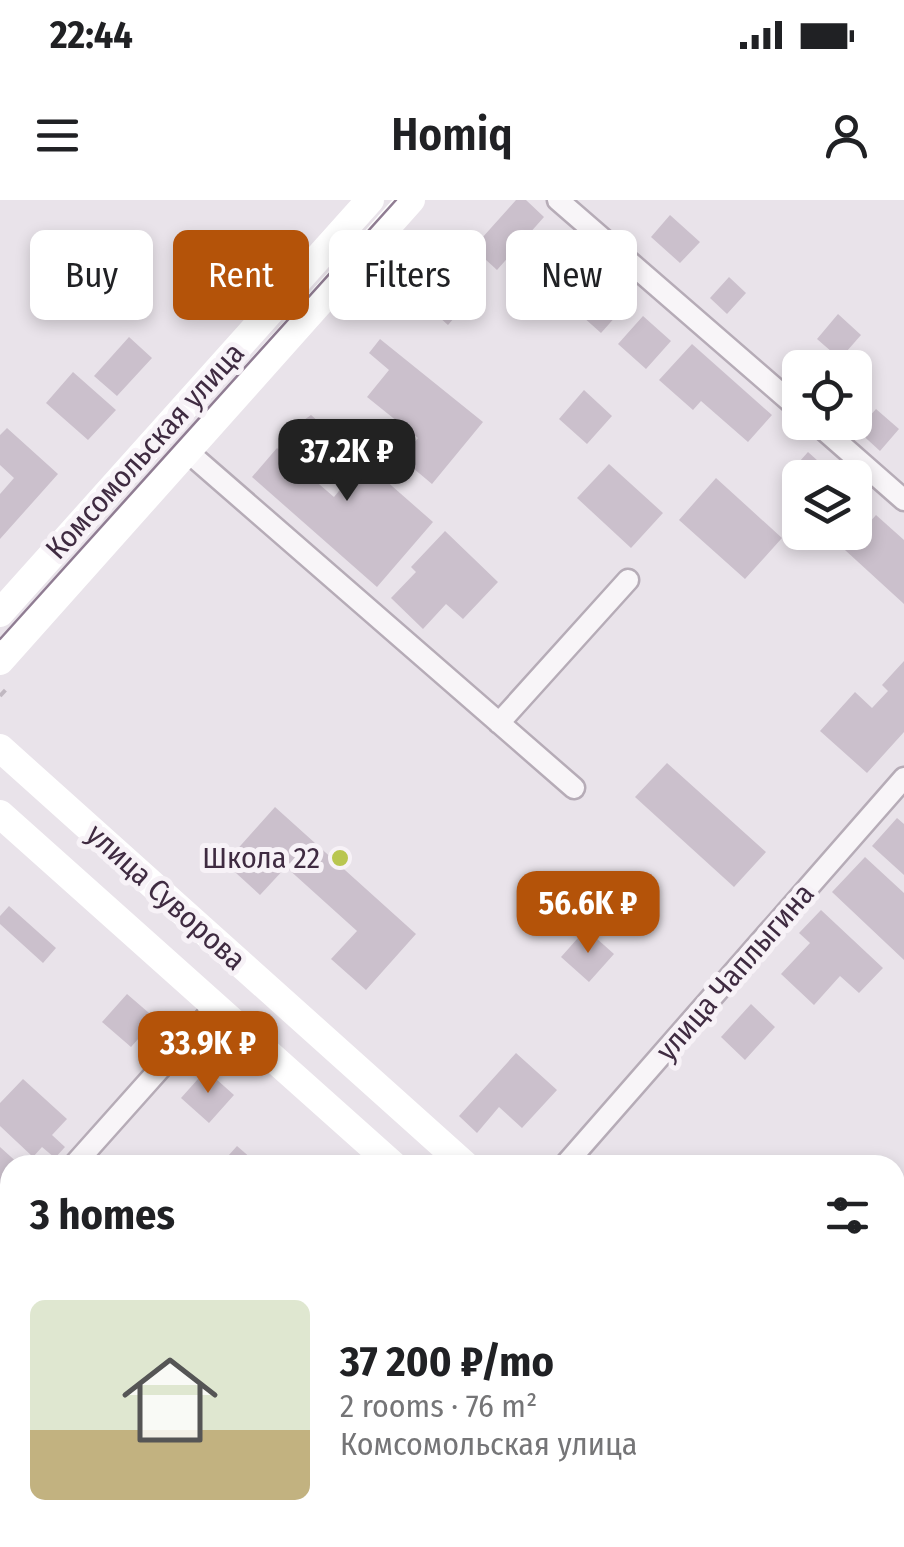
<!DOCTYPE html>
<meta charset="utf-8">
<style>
:root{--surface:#fff;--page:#f6f6f6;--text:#202124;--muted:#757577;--line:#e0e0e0;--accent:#b45309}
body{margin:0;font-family:"Fira Sans Condensed",sans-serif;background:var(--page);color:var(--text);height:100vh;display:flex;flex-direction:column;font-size:38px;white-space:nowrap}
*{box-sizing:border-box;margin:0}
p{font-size:32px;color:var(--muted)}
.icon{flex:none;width:55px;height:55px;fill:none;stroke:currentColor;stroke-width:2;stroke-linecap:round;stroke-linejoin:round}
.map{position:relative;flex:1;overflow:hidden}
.side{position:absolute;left:0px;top:955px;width:905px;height:392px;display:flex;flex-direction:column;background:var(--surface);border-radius:30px 30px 0 0;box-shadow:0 5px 15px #0003}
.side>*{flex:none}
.banner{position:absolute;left:30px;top:30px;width:845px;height:90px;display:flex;gap:20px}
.controls{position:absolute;left:782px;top:150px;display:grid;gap:20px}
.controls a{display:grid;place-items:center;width:90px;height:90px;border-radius:15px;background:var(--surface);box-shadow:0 5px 15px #0003;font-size:50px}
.price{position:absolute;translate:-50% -85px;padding:0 22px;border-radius:20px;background:var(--accent);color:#fff;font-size:32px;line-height:65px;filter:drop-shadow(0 2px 5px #0008)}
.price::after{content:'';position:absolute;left:50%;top:60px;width:30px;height:22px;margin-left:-15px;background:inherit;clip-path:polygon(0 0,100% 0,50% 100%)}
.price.selected{background:#222;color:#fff}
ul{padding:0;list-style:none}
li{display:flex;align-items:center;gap:30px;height:250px;padding:0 30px}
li+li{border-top:2px solid var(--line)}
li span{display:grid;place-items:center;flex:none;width:280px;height:200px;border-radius:15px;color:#555}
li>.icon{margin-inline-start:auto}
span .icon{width:120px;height:120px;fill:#fffc;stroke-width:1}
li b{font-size:42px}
h2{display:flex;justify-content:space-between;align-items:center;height:120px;padding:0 30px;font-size:42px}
.chip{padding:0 35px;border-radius:15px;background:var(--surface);box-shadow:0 5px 15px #0003;font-size:35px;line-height:90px}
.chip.selected{background:var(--accent);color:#fff}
.status{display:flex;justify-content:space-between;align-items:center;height:70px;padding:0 50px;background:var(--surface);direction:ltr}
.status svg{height:28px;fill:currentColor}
header{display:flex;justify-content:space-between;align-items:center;height:130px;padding:0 30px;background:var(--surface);font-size:45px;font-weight:600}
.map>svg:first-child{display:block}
.building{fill:#cbc0cc}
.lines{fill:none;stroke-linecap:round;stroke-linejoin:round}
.minor-casing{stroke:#b6acb7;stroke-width:25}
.path{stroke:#c0b8c1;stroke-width:4;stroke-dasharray:8 8;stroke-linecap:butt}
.minor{stroke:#f8f5f8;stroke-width:20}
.secondary{stroke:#fff;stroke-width:28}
.tram{stroke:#907d93;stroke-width:2.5}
.poi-dot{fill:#b9c650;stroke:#f7f2f7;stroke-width:4}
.labels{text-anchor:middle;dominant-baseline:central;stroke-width:10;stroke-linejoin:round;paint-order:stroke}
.street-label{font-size:30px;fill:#3f2b41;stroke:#f7f2f7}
.poi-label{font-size:30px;fill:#3f2b41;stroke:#f7f2f7;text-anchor:end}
</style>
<div class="status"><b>22:44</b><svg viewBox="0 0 49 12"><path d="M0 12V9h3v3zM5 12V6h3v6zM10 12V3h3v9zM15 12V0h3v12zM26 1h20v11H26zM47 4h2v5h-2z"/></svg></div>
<header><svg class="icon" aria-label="menu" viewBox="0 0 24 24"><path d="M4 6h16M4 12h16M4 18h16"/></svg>Homiq<svg class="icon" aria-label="person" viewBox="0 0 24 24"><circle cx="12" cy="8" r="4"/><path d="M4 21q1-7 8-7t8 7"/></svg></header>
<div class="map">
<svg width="904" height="1347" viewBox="0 0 904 1347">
<rect width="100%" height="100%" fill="#e9e3ea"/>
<path class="building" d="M516,0H526L544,17L497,70L473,48Z
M670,15L700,42L680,63L651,37Z
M238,32L255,47L201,107L178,86L219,41L225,46Z
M559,44L587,69L562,98L534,73Z
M445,71L473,96L448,125L419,99Z
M729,77L746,93L727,114L710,98Z
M598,79L626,105L601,133L573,108Z
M838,114L861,135L840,159L817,139Z
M643,116L671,141L646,169L618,144Z
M129,137L152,158L117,196L94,176Z
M380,139L483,222L432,284L401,258L418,238L367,197L389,170L369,153Z
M692,144L772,215L748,242L701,201L693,210L659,180Z
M73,172L116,210L88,240L46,203Z
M584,190L612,216L587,244L559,219Z
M876,209L899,229L880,251L857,230Z
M311,215L433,322L377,387L252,277L277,248L334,297L348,280L290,230Z
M7,228L58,274L0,339V294L14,278L0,265V235Z
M808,252L837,278H800V295L783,280Z
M609,264L663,313L631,348L577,298Z
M716,278L782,338L745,379L679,320Z
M876,315L904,340V404L845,350Z
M445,331L498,382L463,419L446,404L423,429L391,398L416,372L411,367Z
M904,461V532L867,573L820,531L855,492L872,508L888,491L882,485Z
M667,563L766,652L734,687L635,597Z
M275,607L416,734L366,790L331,759L357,731L286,667L260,695L225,663Z
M897,618L904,624V675L872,646Z
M865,657L904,693V760L832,692Z
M627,680L655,705L630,733L602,708Z
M9,706L56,748L43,763L0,724V716Z
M821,710L883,768L859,793L840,776L814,805L781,774L810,743L799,733Z
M586,729L614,754L589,782L561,757Z
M127,794L156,819L131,847L102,822Z
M751,804L775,827L745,860L721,837Z
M516,853L557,890L522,928L499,907L477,933L459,916Z
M206,870L234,895L209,923L181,898Z
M23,879L67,919L52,935L65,947L55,958L42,947L33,957L0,926V903Z
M237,946L259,965H220Z
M0,947L20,965H10V989L0,1000Z
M10,1092V1140L3,1147L0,1102Z
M895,1204L904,1212V1243L895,1253Z"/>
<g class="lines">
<g class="minor-casing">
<path id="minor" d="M558,0L800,210
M815,222L904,300
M188,252L574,588
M499,523L628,380
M74,965L215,807
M565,965L904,578
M0,1048L10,1037
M895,1094L904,1085
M224,1347L232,1338
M677,1347L686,1338"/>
</g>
<path class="path" d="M0,496L10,485"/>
<use href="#minor" class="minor"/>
<path class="secondary" d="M0,413L370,0
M0,461L411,0
M0,548L465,965
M0,614L393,965
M810,1338L820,1347
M881,1338L892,1347"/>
<path class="tram" d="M0,439L396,0"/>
</g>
<circle class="poi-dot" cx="340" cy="658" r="10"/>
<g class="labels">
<g class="street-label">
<text transform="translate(145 251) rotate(-48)">Комсомольская улица</text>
<text transform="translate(166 697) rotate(42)">улица Суворова</text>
<text transform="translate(735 772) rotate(-49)">улица Чаплыгина</text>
</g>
<g class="poi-label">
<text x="320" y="658">Школа 22</text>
</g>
</g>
</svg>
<div class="controls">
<a><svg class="icon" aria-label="locate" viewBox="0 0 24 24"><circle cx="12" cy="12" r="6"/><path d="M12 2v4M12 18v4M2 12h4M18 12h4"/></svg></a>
<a><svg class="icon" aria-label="layers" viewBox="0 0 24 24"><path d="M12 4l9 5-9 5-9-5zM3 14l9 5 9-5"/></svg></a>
</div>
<b class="price selected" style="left:347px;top:304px">37.2K ₽</b>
<b class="price" style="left:588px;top:756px">56.6K ₽</b>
<b class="price" style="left:208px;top:896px">33.9K ₽</b>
<div class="banner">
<a class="chip">Buy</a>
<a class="chip selected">Rent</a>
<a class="chip">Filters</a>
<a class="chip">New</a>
</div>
<section class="side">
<h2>3 homes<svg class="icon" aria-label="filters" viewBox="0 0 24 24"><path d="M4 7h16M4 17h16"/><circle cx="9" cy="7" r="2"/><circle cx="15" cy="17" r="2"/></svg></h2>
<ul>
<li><span style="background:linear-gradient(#dfe7d0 65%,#c2b280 0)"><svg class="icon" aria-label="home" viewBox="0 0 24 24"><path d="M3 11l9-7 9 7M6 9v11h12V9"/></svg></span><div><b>37 200 ₽/mo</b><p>2 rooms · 76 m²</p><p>Комсомольская улица</p></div></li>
</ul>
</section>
</div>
